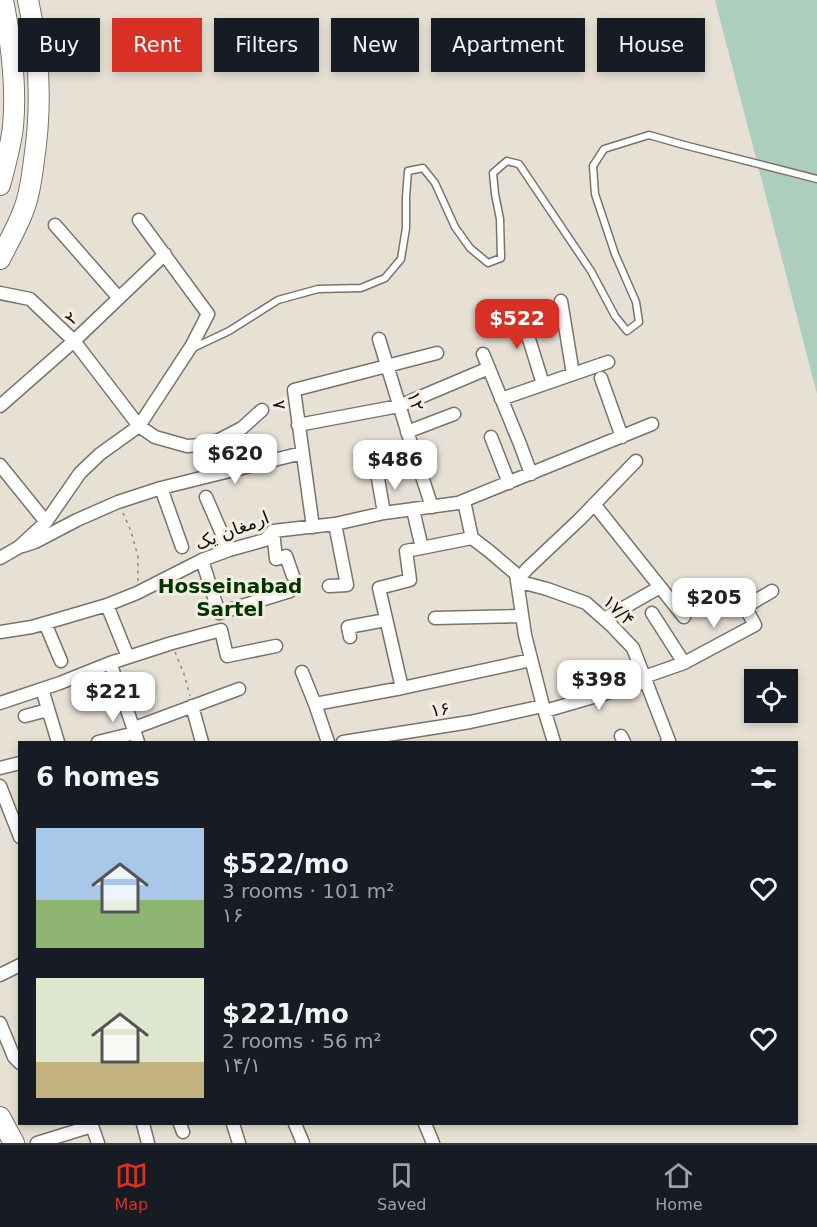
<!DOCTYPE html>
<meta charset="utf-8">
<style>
:root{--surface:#171b24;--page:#20242c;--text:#f1f3f6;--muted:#9ea1a6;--line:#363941;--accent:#d93025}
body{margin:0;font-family:"DejaVu Sans",Vazirmatn,sans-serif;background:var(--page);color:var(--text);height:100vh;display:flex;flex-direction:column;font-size:22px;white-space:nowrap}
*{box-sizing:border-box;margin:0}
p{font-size:20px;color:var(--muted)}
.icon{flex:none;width:33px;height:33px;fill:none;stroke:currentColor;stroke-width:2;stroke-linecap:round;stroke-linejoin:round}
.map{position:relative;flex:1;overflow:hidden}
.side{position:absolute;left:18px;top:741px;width:780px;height:384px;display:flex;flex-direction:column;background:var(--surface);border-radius:0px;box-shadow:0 3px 9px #0003}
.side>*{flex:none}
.banner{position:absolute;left:18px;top:18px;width:782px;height:54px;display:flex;gap:12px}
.buttons{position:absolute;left:744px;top:669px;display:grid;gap:12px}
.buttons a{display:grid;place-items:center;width:54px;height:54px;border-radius:0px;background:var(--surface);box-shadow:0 3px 9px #0003;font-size:30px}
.price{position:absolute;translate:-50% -51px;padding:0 14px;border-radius:12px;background:#fff;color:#222;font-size:20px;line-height:39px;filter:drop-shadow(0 2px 3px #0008)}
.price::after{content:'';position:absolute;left:50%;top:36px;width:18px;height:14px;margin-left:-9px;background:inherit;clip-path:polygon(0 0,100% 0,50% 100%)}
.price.on{background:var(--accent);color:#fff}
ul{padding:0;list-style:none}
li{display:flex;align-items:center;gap:18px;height:150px;padding:0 18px}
li span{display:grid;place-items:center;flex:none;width:168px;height:120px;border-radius:0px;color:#555}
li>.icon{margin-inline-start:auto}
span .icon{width:72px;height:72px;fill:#fffc;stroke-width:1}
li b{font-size:26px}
h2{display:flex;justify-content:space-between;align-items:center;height:72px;padding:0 18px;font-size:26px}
.tag{padding:0 21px;border-radius:0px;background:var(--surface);box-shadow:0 3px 9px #0003;font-size:21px;line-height:54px}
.tag.on{background:var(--accent);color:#fff}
.tabs{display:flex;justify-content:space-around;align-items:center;height:84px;border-top:2px solid var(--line);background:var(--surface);font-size:16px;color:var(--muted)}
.tabs a{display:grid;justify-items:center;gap:3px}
.tabs .on{color:var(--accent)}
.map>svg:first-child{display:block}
.green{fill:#adcdbd}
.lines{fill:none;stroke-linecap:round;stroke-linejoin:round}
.service-casing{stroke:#79746a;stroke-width:9}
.minor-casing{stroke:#79746a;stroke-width:15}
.trunk-casing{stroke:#79746a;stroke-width:22}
.path{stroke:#8e8a81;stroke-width:1.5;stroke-dasharray:3 4.5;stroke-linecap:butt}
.service{stroke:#fff;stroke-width:6}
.minor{stroke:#fff;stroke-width:12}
.trunk{stroke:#fff;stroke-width:20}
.labels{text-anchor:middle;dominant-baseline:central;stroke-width:6;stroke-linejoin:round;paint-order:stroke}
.street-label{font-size:18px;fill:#13110d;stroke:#f4eee2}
.neighbourhood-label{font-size:20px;font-weight:bold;fill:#003400;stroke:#f4eee2}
</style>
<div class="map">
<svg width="817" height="1143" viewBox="0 0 817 1143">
<rect width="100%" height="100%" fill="#e7e1d5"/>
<path class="green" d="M715,0H817V394Z"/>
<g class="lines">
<g class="service-casing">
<path id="service" d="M193,348L229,331L278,300L318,289L361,288L385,278L401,259L406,228V197L408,171L423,168L435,183L455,227L470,248L488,263L501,258L500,219L495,194L493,173L507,161L519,164L591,271L615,316L627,331L639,322L636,302L615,254L595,194L593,166L604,149L649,135L684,145L817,179"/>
</g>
<g class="minor-casing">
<path id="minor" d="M55,225L118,297
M0,293L30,299L74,341L139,426L192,345L208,314L139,220
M561,301L573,374
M519,307L543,384
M379,339L409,437L432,507
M483,354L520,444L531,474
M601,378L622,437
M501,399L608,362
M0,406L74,341L165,254
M298,425L399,406L489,368
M407,432L454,414
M491,437L509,483
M636,461L580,519L527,569L517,581L547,589L586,603L611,625L633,648L669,741L667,742
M0,465L46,522
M377,473L384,513
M161,488L182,547
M206,497L229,550
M464,501L472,538L489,551L516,574L525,635L543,706L554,742
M594,504L684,617
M413,510L422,548
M313,527L294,390L437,353
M273,531L276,559L286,556L293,576
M23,546L35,542L77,520L118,502L161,488L302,453
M0,558L19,547L46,522L80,473L100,454L139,426L155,437L187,446L203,445L219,440L242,428L262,410
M202,560L219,613L290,591
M329,586L347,585L335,524
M107,605L128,657
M652,613L684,663
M435,618L522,616
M604,619L660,587
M45,623L61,661
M0,632L32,627L107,605L137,593L202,560L229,550L265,540L273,531L335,524L384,513L458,503L652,424
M350,637L348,627L386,620
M110,663L123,698L138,742
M302,672L315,704L328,742
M644,677L684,663L755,625L745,607L772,591
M402,688L379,588L410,580L406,551L472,538
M42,689L58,742
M0,703L60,683L110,663L172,643L221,630L227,656L276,646
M315,704L402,688L531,660
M192,706L202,742
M545,711L645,682
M25,716L48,710
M134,728L239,689
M621,736L624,742
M98,742L135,733
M343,742L470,722L543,706
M0,768L20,763
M0,786L20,837
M0,975L20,965
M0,1023L14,1057L20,1063
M143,1124L148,1143
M180,1124L183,1132
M233,1124L239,1143
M295,1124L303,1143
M425,1124L433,1143
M37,1143L92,1126L98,1143"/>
</g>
<g class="trunk-casing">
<path id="trunk" d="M0,185C5,166 11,146 13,126C17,84 11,41 3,0
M0,259C8,243 18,226 24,209C30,194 32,176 34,160C42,106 40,53 28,0
M0,1117L14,1143"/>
</g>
<path class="path" d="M123,513L131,531L138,557V581
M175,652L184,674L190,696"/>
<use href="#service" class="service"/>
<use href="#minor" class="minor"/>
<use href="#trunk" class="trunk"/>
</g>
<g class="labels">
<g class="street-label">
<text transform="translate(71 318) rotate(-44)">۲</text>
<text transform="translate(416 401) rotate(73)">۱۲</text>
<text transform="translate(278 405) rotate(-96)">۸</text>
<text transform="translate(232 530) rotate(-21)">ارمغان یک</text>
<text transform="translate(619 610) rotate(44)">۱۷/۴</text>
<text transform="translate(440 709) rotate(-9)">۱۶</text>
</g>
<g class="neighbourhood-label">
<text x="230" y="586">Hosseinabad<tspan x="230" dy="23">Sartel</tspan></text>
</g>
</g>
</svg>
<div class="buttons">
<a><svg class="icon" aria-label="locate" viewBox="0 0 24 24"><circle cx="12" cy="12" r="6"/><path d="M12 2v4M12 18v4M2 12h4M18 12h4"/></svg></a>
</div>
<b class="price on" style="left:517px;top:350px">$522</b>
<b class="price" style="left:235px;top:485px">$620</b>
<b class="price" style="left:395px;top:491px">$486</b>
<b class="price" style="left:714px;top:629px">$205</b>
<b class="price" style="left:599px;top:711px">$398</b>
<b class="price" style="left:113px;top:723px">$221</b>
<div class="banner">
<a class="tag">Buy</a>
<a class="tag on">Rent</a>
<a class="tag">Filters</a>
<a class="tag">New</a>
<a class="tag">Apartment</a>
<a class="tag">House</a>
</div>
<section class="side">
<h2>6 homes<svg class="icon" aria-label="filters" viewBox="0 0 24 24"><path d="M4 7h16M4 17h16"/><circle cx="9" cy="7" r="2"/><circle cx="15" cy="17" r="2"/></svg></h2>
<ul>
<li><span style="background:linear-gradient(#a9c7e8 60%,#8fb573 0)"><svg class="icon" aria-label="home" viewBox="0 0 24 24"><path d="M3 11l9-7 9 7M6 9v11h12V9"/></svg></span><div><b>$522/mo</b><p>3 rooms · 101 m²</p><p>۱۶</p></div><svg class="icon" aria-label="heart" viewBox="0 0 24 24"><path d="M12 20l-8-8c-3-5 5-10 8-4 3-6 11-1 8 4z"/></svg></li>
<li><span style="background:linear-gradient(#dfe7d0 70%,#c2b280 0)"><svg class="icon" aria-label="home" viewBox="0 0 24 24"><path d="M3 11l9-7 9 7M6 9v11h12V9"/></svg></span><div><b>$221/mo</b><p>2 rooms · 56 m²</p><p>۱۴/۱</p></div><svg class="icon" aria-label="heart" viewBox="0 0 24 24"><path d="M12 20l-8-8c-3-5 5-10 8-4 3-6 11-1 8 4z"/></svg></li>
</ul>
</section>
</div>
<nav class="tabs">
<a class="on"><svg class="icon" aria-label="map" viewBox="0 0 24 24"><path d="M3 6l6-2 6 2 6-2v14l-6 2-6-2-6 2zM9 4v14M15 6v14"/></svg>Map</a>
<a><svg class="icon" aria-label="saved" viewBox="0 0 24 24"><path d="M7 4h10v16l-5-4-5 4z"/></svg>Saved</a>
<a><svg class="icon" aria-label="home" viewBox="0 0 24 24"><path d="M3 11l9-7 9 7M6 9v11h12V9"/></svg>Home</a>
</nav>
